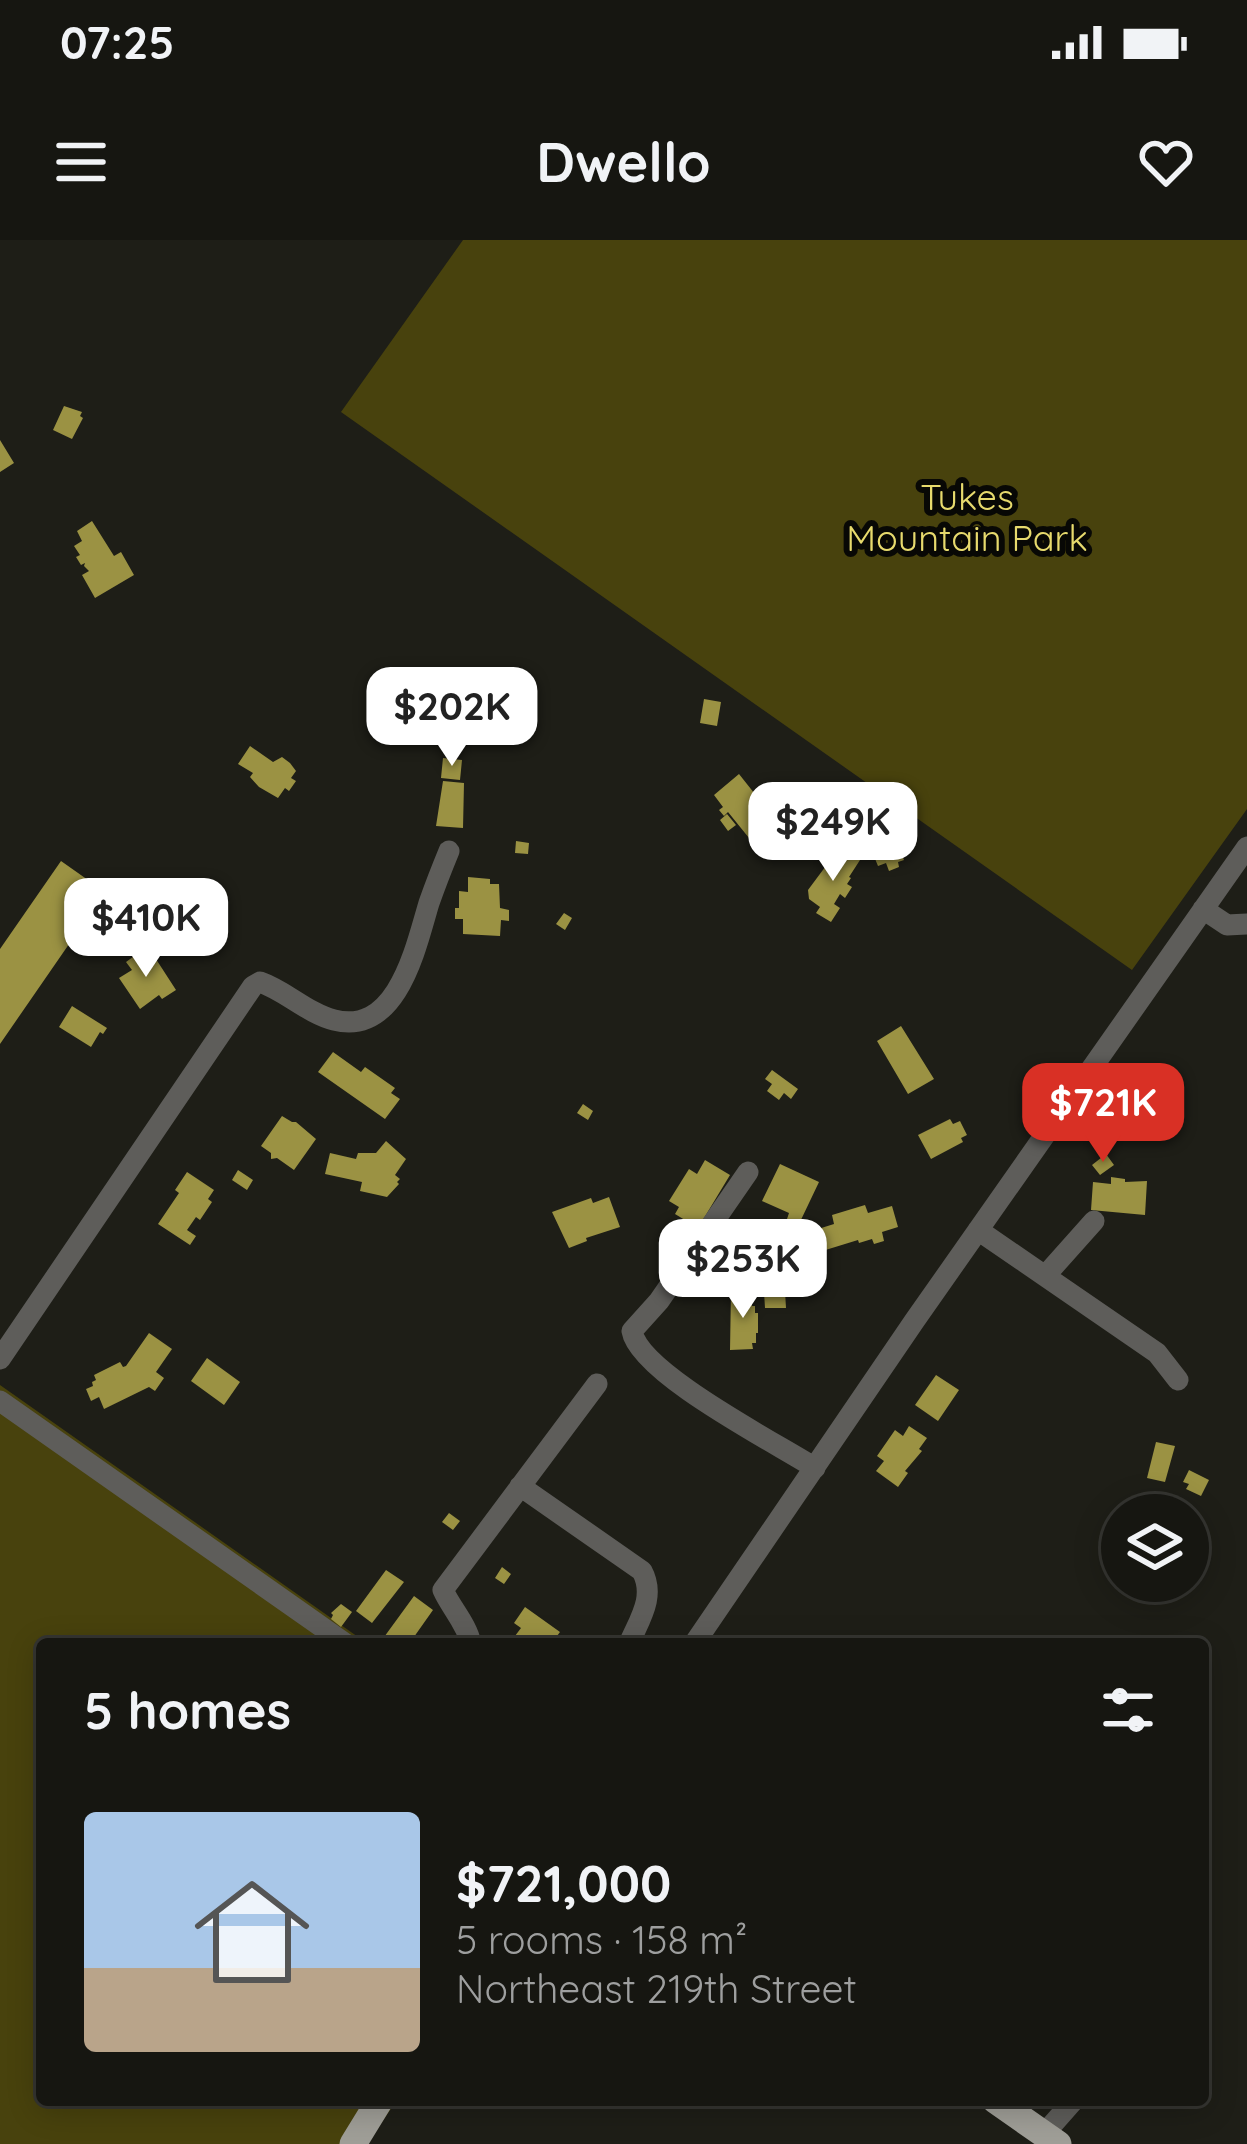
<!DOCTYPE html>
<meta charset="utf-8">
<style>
:root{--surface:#161611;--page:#23231f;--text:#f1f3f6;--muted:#9e9f9f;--line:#353531;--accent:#d93025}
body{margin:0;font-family:Quicksand,sans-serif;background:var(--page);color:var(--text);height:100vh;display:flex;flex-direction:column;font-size:45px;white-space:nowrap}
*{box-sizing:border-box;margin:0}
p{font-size:39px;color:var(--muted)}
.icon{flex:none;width:66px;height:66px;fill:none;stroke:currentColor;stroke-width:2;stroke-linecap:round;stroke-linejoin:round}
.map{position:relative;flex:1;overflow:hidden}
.details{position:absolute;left:36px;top:1398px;width:1173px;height:468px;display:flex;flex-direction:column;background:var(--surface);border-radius:12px;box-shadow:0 6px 30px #0003,0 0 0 3px var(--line)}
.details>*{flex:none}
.controls{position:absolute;left:1101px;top:1254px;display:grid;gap:24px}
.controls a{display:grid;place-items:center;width:108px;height:108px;border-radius:50%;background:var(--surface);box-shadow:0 6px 30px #0003,0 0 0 3px var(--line);font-size:60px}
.price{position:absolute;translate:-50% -102px;padding:0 27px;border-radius:24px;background:#fff;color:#222;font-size:39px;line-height:78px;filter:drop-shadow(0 3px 6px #0008)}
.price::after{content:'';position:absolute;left:50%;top:72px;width:36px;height:27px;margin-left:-18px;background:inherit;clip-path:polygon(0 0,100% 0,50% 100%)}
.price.current{background:var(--accent);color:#fff}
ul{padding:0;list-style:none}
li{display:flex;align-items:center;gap:36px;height:300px;padding:0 48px}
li+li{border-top:3px solid var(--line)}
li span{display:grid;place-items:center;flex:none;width:336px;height:240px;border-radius:12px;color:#555}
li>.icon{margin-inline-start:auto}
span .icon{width:144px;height:144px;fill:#fffc;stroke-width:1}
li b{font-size:51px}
h2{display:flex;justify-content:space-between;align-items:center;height:144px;padding:0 48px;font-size:51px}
.status{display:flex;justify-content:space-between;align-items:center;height:84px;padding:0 60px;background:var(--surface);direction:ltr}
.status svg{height:33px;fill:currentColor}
header{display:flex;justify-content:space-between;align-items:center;height:156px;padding:0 48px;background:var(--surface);font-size:54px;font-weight:700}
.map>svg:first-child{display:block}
.green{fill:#48420d}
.building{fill:#9b9243}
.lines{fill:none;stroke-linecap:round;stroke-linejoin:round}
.minor{stroke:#5e5d5a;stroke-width:21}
.major{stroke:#9f9e97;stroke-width:27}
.labels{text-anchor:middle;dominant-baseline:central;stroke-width:12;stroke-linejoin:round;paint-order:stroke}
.park-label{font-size:36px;fill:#e7da6d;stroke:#080805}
</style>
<div class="status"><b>07:25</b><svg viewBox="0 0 49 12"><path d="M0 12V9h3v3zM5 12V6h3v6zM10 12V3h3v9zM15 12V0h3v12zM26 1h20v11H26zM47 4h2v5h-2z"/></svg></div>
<header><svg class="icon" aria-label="menu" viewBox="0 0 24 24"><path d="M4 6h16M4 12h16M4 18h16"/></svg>Dwello<svg class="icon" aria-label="heart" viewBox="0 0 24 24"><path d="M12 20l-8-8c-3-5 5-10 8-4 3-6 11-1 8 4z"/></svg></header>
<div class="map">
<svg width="1247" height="1904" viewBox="0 0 1247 1904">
<rect width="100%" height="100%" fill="#1e1e17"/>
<path class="green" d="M463,0H1247V569L1132,730L341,172Z
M0,1145L368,1404H42V1860H397L367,1904H0Z"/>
<path class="building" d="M64,166L82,172L80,176L83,178L72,199L53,190Z
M0,200L14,223L0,232Z
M92,281L114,316L121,312L134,335L95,358L82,335L89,331L84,326L85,323L81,325L76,317L80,315L74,306L82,301L77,291Z
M704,459L721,462L717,486L700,483Z
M250,506L273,522L282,517L290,523L296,531L291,538L296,541L289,551L285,548L278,558L259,547L250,537L253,533L238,524Z
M443,518L462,520L460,540L441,538Z
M739,534L774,578L769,582L773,587L766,593L762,588L749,598L728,572L724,576L719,570L723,567L714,555Z
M443,541L464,543L463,588L436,586Z
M727,574L736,585L728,591L720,580Z
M887,577L904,620L898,622L899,627L889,631L886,623L878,626L869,604L877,601L870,584Z
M516,601L529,603L528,614L515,613Z
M840,607L860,620L849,637L851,638L847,644L852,647L845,658L840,654L834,664L840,668L831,682L816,673L820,667L809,659L808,650Z
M61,621L105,652L0,804V709Z
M468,637L490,639V644H499L500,668L509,670V681L501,680L500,696L463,694V679H455V668H459V651L468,652Z
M564,673L572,678L565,690L556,684Z
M183,688L195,697L190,704L177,695Z
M141,711L147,721L154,716L176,750L162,759L159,755L140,769L119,738L132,730L126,722Z
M72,766L107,788L103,794L100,792L91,807L59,787Z
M901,786L934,839L908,854L877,801Z
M333,812L361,832L365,827L395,848L391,853L400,859L385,879L318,832Z
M772,830L798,849L791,859L784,853L779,860L767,851L772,844L765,839Z
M583,864L593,871L588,880L577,873Z
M282,876L292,882H296L316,899L294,930L277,918L271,919V913L261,906Z
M950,879L953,884L960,881L967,895L961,898L963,902L931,919L918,895Z
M386,901L406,919L395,935L400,939L397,942L399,944L387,957L360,951L362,942L325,934L330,913L356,919L358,913H376Z
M1106,914L1114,925L1100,935L1092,925Z
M705,920L730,935L698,988L675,974L679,967L669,961L689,929L697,934Z
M780,924L819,942L799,984L787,979L789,973L762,961Z
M238,930L253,940L247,950L232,940Z
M187,932L214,950L208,959L212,962L200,980L196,977L187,990L196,996L190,1005L158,984L179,953L175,950Z
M1111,937L1125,939V942L1147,941L1145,975L1091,970L1093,942L1111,944Z
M609,957L620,987L586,998L587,1001L569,1008L552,972L591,958L593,963Z
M865,965L868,973L892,966L898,987L882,992L884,1001L874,1004L872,999L859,1003L858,1000L806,1016L799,995L834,984L832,975Z
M731,1051H752V1066H755V1073H758V1093H756V1103H752L753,1109L730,1110Z
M785,1051L786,1068H765L764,1052Z
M149,1093L172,1109L156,1132L164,1138L155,1151L149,1147L104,1169L99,1157L91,1161L86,1149L93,1146L92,1142L96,1140L94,1135L120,1122L123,1127L126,1126Z
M207,1118L240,1142L224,1165L191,1141Z
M936,1135L959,1150L938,1181L915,1165Z
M909,1186L927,1198L919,1209L922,1211L905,1231L908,1233L898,1247L876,1231L884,1221L877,1216L895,1190L903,1196Z
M1156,1202L1175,1206L1165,1242L1147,1238Z
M1189,1230L1209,1240L1201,1256L1186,1249L1189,1244L1183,1242Z
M1129,1262L1138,1275H1122V1295L1109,1279Z
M449,1273L460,1281L453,1290L442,1282Z
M502,1327L511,1334L504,1344L495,1338Z
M386,1330L404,1342L372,1383L356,1371Z
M414,1356L433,1370L409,1404H379Z
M341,1364L352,1372L341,1387L331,1379L333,1375L331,1373Z
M525,1367L560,1392L557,1396L562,1400L559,1404H526L515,1396L521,1388L514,1383Z"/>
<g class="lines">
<path class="minor" d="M1203,669L1227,685L1247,684
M748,932L659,1061L632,1091C639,1133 776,1203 815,1228
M978,990L1157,1113L1178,1140
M1045,1036L1094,981
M0,1119L253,746L260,742C286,751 307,773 334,780C398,796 416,706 429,663C435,646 442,628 449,611
M0,1161L346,1404
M520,1246L642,1331C656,1357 639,1380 629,1404
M471,1404C467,1384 451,1368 443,1350L597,1144
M694,1404L915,1080L1247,607
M1044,1894L1074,1860"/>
<path class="major" d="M995,1860L1058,1904
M353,1904L380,1860"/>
</g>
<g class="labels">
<g class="park-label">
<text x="967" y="256">Tukes<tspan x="967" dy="41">Mountain Park</tspan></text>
</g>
</g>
</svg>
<div class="controls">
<a><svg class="icon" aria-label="layers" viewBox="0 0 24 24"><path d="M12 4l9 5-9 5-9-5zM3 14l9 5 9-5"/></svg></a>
</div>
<b class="price" style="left:452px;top:529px">$202K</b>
<b class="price" style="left:833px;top:644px">$249K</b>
<b class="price" style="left:146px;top:740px">$410K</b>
<b class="price current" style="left:1103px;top:925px">$721K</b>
<b class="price" style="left:743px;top:1081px">$253K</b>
<section class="details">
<h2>5 homes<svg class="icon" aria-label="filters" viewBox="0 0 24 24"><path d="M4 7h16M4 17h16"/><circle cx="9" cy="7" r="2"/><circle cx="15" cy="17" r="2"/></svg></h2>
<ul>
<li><span style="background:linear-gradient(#a9c7e8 65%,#b9a48a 0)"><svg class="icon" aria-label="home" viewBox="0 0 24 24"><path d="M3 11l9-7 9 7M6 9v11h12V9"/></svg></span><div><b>$721,000</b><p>5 rooms · 158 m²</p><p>Northeast 219th Street</p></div></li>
</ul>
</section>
</div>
